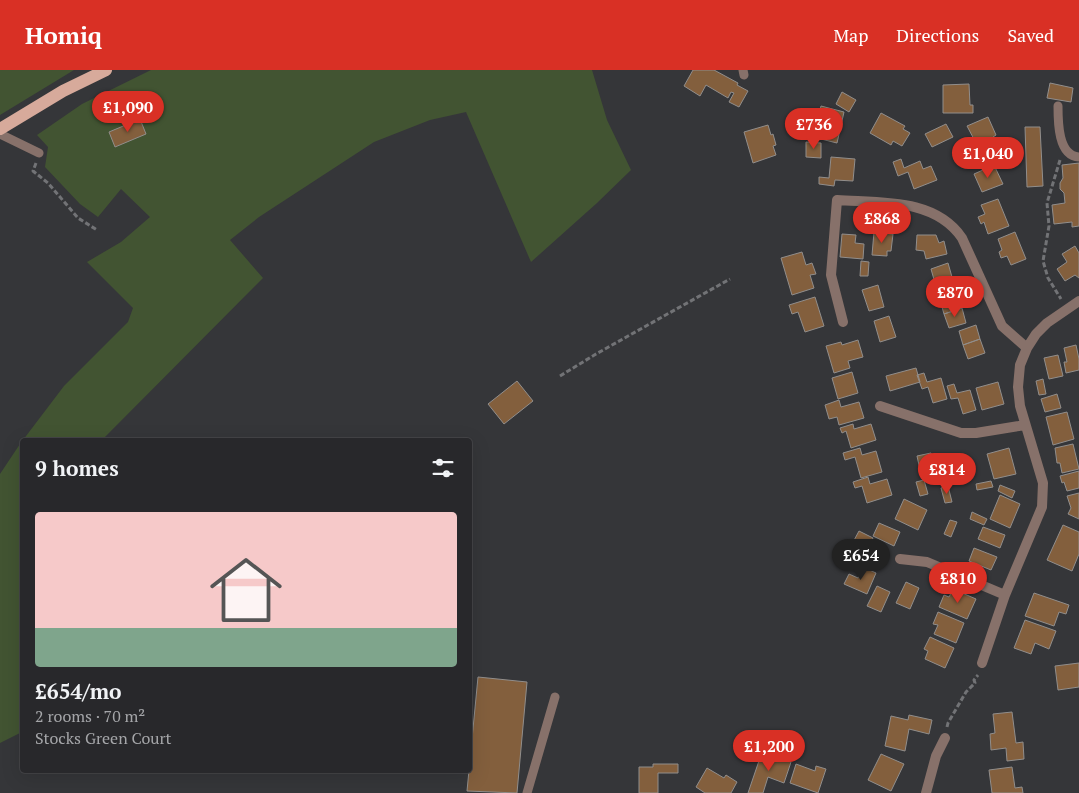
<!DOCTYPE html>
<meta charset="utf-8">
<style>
:root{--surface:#28282b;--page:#343437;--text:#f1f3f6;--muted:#a5a6a9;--line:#444447;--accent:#d93025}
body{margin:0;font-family:"PT Serif",serif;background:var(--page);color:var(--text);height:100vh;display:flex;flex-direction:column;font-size:19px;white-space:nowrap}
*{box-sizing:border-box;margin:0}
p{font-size:16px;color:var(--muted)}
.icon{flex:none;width:28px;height:28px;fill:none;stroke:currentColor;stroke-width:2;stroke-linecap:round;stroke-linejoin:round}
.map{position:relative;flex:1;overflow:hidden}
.drawer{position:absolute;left:20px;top:368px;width:452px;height:335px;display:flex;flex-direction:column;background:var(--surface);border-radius:5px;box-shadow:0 5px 20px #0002,0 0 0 1px var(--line)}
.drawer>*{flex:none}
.price{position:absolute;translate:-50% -42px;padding:0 11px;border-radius:18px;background:var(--accent);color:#fff;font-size:16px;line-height:32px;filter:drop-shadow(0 1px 2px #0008)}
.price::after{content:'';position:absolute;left:50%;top:30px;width:15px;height:11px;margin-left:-8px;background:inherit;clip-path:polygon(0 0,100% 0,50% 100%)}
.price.active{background:#222;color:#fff}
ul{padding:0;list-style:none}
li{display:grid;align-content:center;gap:10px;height:265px;padding:0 15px}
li+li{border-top:1px solid var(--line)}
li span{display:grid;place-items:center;height:155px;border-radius:5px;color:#555}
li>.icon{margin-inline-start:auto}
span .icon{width:90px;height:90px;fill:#fffc;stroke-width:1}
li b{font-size:21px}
h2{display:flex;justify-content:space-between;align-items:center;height:60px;padding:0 15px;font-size:21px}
header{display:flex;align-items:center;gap:30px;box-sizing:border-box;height:70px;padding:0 25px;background:var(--accent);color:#fff}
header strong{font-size:24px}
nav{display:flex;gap:28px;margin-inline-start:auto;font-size:18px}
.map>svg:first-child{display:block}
.green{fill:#425432}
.building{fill:#835f3d;stroke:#918e8c}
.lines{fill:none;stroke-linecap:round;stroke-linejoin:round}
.path{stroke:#727376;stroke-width:3;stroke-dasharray:5 2.5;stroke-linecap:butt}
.lane{stroke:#87716a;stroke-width:9}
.street{stroke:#87716a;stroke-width:10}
.primary{stroke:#d7aa9b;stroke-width:12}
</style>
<header>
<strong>Homiq</strong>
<nav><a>Map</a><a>Directions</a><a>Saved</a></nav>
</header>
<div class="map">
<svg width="1079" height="723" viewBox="0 0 1079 723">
<rect width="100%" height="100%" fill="#353639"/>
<path class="green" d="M0,0H74L0,45Z
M151,0H592L607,50L631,100L597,133L531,192L466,42L430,50L374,72L259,147L230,170L263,208L102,370H23L64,316L128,252L133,238L87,192L121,172L150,147L121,119L98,147L80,134L45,97L48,77L37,65L82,34Z
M22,371V662L0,673V404Z"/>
<path class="building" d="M693,0H714L738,13L737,15L748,21L739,37L729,32L734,23L731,22L728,28L706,15L700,26L684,16Z
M1050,13L1073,18L1071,32L1047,28Z
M969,14L970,35H973V43H943V15Z
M842,22L856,30L849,42L836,34Z
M821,36L844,42L837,73L813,67Z
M881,43L905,56L903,59L910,63L902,76L893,71L891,75L870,63Z
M988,47L996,65L993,67L1001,84L981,94L972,75L976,73L967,56Z
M140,49L146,64L115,77L109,62Z
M946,54L953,67L932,77L925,64Z
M768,55L771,65L773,64L776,75L773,76L776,85L753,93L744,62Z
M1025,57H1040L1043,116L1027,117Z
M806,72L821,73V88L806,87Z
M831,87L855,89L853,111L835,110L834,116L819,114V107L829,108Z
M901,89L904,98L920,91L923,99L931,96L937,110L914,119L908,102L898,106L893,92Z
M1079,93V156L1072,157V152L1054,154L1052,135L1065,133L1064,123L1060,119V113L1063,108L1062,95Z
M994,95L1003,114L982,122L974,104Z
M998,129L1009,156L988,164L984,152L981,154L978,147L985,144L981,135Z
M874,162L893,164L891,181H887V186L872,185Z
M1015,162L1026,189L1011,195L1007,186L1001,188L999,182L1002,180L998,169Z
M842,164L856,165L855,173L864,174L863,189L840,187Z
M917,165H936L939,173L944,171L947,184L926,189L924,181L916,180Z
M1075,176L1079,183V208L1075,205L1065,211L1057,199L1067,192L1062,184Z
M802,182L806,195L812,193L816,204L810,205L814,218L792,225L781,188Z
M861,191L869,192L868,206H860Z
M948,193L952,207L935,213L931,199Z
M952,207L956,221L939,226L935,213Z
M878,215L884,237L869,241L862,220Z
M958,225L962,238L944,244L940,230Z
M815,227L824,256L805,262L798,242L792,244L789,235Z
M962,238L966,253L949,258L944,244Z
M889,246L896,267L880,272L874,251Z
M976,255L980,269L963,275L959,261Z
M980,269L985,283L968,289L963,275Z
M858,270L863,287L848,291L850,298L834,303L826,276L841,272L842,275Z
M1076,275L1079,289V300L1066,303L1064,292H1067L1064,278Z
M1058,285L1063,306L1049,309L1044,288Z
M916,298L920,312L890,321L886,306Z
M852,302L858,323L838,329L832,308Z
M924,303L927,312L941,308L947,329L933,333L928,317L922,319L917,305Z
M1043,309L1046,324L1039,325L1036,311Z
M517,311L533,331L504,354L488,334Z
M998,312L1004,334L982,340L976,318Z
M954,314L957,323L970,320L976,340L963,344L958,328L951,329L947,316Z
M1057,324L1061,338L1045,342L1041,329Z
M839,330L841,337L859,332L864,348L839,355L837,347L829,349L825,335Z
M1067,342L1074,369L1053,375L1046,347Z
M853,354L854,359L871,354L876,370L851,378L846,361L842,363L840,358Z
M1073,374L1079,399L1062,403L1060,393H1057L1055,378Z
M860,378L862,385L876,381L882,402L861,408L855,387L845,390L843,383Z
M1009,378L1016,404L994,409L987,384Z
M931,383L937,405L922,409L917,386Z
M956,388L958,396L965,394L968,408L947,413L941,391Z
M1079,401V418L1067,421L1064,412L1062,413L1060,406Z
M868,407L870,414L887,409L892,425L867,433L862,416L855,418L853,412Z
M924,410L928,424L920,426L916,412Z
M991,411L993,417L977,420L976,414Z
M1000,415L1015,421L1012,428L998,421Z
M948,416L952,432L945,433L941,418Z
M1079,423V449L1068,444L1071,438L1067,426Z
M1000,425L1020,434L1010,458L990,449Z
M904,429L927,440L918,460L895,449Z
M972,442L987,449L984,455L970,449Z
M950,450L957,452L951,467L944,464Z
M879,453L900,462L894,476L873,466Z
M1063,455L1079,462V484L1072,501L1047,490Z
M983,457L1005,465L1000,478L978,469Z
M859,461L873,468L866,481L852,474Z
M974,478L997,487L991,500L969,491Z
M863,497L876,503L867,524L844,514L849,504L858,508Z
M906,512L919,518L910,539L896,533Z
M877,516L890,522L881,542L867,536Z
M953,519L976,529L967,549L939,537L944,525L949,527Z
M1034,523L1069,535L1066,544L1059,542L1054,556L1025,546Z
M938,542L964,553L956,573L934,564L938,555L933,554Z
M1025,550L1056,561L1049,579L1035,573L1031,584L1014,578Z
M930,567L954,578L945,598L925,589L928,581L924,579Z
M1079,593V617L1058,620L1055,596Z
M478,607L527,612L517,723L467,721Z
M1012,642L1016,673L1023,672L1024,689L1007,691L1006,678L991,680L990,664L995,663L993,644Z
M909,645L932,650L929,664L909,659L905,681L885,676L891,646L908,650Z
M762,682L791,692L784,713L768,707L763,723H748Z
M881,684L904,694L891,721L868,710Z
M653,694H678V703H658V723H639V697H653Z
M796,694L815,701L816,696L826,699L818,723L790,713Z
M1012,697L1015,718L1022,717L1023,723H992L989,700Z
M707,698L724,708L726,705L737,712L731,723H705L696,717Z"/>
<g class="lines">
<path class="path" d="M1060,90L1047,133L1049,156L1043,191L1048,208L1061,229
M36,93L33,101L48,113L78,148L97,160
M560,306L596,284L730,209
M947,657L948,653L966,622L975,613L974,610L978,605"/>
<path class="lane" d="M743,0L744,5
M1058,36C1058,52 1058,86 1079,87
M0,64L39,83
M527,723L555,627"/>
<path class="street" d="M843,252L831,205L837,130C880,133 935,128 962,168L1002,256L1027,278
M880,336L961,363H976L1025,355
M900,489L927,492L1005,525
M982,593L1005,525L1042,437L1043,413L1020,336L1018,317L1020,295L1027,278L1036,264L1047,253L1079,231
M926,723L936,686L945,668"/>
<path class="primary" d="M0,59L63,21L106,0"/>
</g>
</svg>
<b class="price" style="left:128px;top:63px">£1,090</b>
<b class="price" style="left:814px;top:80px">£736</b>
<b class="price" style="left:988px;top:109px">£1,040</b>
<b class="price" style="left:882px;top:174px">£868</b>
<b class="price" style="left:955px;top:248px">£870</b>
<b class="price" style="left:947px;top:425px">£814</b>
<b class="price active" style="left:861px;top:511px">£654</b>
<b class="price" style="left:958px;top:534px">£810</b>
<b class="price" style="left:769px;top:702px">£1,200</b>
<section class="drawer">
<h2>9 homes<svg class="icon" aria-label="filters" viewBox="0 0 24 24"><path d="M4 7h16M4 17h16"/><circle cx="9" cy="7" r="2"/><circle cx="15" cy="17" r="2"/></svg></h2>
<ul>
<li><span style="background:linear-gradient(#f6c9c9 75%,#7fa58c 0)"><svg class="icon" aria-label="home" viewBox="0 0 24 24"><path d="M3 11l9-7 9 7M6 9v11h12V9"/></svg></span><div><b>£654/mo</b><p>2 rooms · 70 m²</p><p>Stocks Green Court</p></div></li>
</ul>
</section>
</div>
